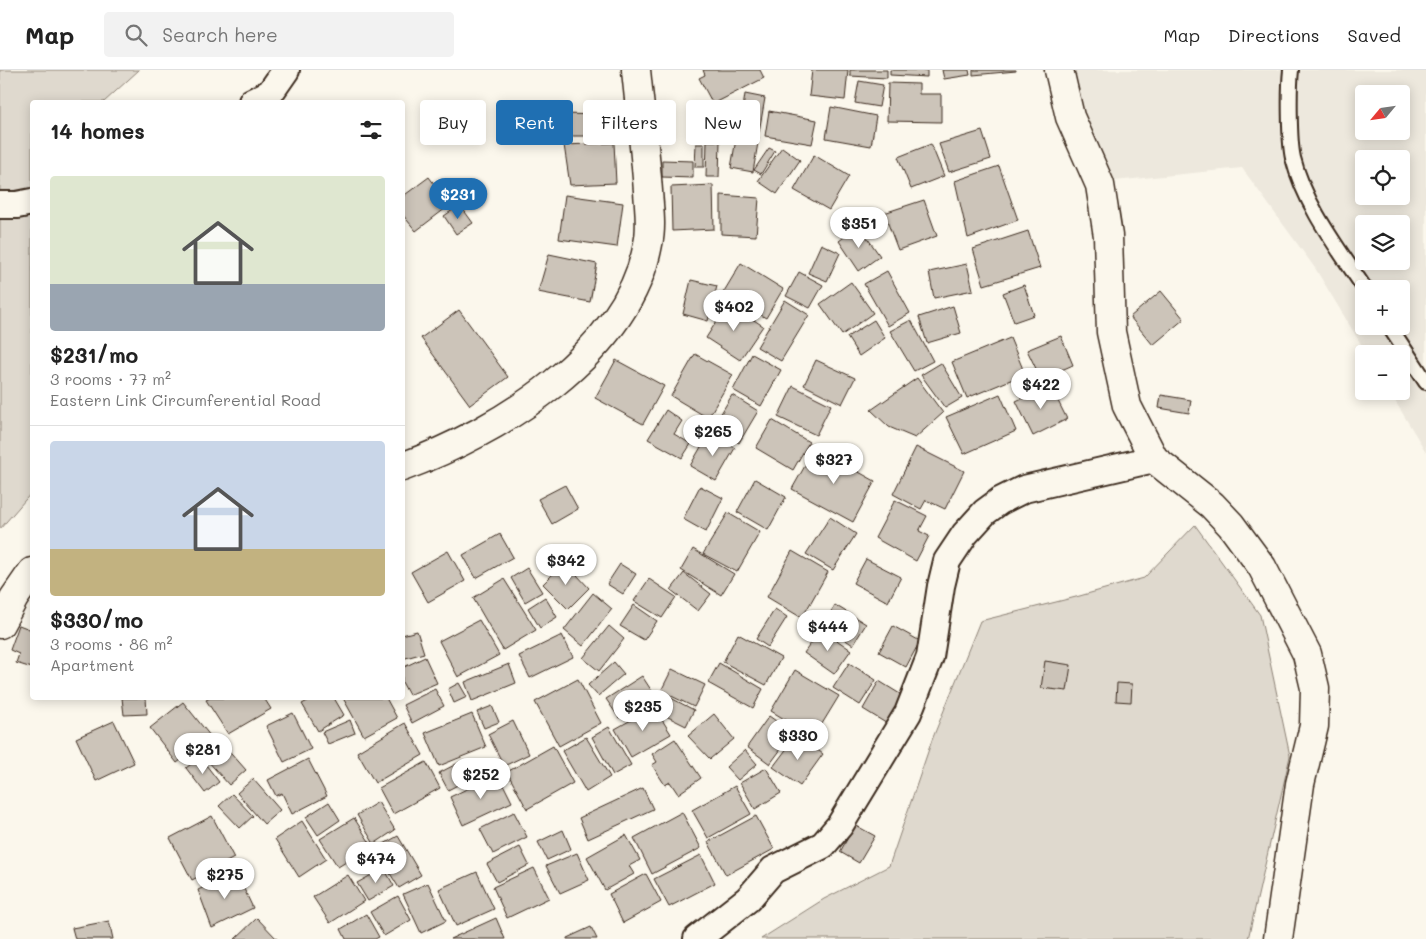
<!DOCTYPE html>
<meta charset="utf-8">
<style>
:root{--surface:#fff;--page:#f2f2f2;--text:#222;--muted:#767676;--line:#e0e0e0;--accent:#1f6fb2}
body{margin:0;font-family:Mali,sans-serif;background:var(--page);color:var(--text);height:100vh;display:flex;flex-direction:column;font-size:19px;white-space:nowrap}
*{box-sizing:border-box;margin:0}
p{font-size:16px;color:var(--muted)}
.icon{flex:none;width:28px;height:28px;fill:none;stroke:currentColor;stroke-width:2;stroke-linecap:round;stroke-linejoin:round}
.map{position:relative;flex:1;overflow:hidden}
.details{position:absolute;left:30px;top:30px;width:375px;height:600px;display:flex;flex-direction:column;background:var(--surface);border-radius:5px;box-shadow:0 2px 12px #0003}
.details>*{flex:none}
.banner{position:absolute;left:420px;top:30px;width:475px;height:45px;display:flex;gap:10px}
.needle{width:32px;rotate:241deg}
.fabs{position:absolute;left:1355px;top:15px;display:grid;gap:10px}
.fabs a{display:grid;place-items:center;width:55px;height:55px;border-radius:5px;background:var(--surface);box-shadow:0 2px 12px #0003;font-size:25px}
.price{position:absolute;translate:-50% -42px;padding:0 11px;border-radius:18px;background:#fff;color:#222;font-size:16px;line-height:32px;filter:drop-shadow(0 1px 2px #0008)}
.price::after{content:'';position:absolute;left:50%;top:30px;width:15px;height:11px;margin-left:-8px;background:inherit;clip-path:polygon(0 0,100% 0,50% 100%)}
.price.selected{background:var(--accent);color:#fff}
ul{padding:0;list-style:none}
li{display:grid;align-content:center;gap:10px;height:265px;padding:0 20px}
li+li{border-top:1px solid var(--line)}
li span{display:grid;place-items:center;height:155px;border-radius:5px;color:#555}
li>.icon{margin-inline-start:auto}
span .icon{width:90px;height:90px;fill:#fffc;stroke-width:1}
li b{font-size:21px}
h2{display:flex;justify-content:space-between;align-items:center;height:60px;padding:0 20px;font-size:21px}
.pill{padding:0 18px;border-radius:5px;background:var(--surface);box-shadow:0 2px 12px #0003;font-size:18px;line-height:45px}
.pill.selected{background:var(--accent);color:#fff}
header{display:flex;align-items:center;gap:30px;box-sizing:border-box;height:70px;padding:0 25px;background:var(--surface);border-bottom:1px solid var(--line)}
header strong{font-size:24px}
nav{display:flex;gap:28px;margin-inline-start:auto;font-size:18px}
.search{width:350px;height:45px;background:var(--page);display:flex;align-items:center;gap:12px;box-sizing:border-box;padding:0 18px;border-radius:5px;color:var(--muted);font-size:19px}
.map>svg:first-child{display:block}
.built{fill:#ede8dd;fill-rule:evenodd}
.green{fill:#dfd9ce;stroke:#8d8276}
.building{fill:#ccc4b9;stroke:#3b2a1e}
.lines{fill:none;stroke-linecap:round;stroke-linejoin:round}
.service-casing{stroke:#3b2a1e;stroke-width:18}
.minor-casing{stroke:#3b2a1e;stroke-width:30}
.secondary-casing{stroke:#3b2a1e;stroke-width:31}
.service{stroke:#fbf7ec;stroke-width:14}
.minor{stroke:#fbf7ec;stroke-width:26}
.secondary{stroke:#fbf7ec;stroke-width:28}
</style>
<header>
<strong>Map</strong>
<div class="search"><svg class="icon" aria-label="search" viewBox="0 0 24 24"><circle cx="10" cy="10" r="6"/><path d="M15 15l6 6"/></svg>Search here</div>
<nav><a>Map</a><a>Directions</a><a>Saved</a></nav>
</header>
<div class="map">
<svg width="1426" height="869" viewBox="0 0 1426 869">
<rect width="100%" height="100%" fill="#fbf7ec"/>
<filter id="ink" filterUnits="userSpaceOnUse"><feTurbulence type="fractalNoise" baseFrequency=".02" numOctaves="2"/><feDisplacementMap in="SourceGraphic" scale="10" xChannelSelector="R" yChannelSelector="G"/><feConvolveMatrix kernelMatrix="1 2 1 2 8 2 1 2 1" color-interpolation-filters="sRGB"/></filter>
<g filter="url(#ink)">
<path class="built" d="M1066,0H1426V382L1389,321H1401V284H1367L1315,198L1242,98L1114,111L1068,9ZM1364,24H1401V61H1364ZM1364,89H1401V126H1364ZM1364,154H1401V191H1364ZM1364,219H1401V256H1364Z"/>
<path class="green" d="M0,0H139L104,32H32V422L0,459Z
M1195,455L1260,545L1290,686L1248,869H761L824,829L889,796L932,670L980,551L1076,527L1144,508Z"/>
<path class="building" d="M703,0H760L764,8L713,34L699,8L705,5Z
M812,0H848L845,30L809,26Z
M850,0H887V8L850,6Z
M890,0H927V7L890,5Z
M942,0H969L970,5L944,9Z
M973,0H1016V1L973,5Z
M859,11L883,15L879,37L855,33Z
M888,13L919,14V24H941V52L887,51Z
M745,24L765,28L759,62L740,60Z
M831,37L876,46L871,76L826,68Z
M769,41L817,50L812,74L765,66Z
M561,44L605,45V66H561Z
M982,61L991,89L949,102L939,74Z
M737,63L759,67L753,102L731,98Z
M707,71H720L719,107H706Z
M614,73L616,113L570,115L564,75Z
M696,74H704V97H695Z
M931,74L944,106L911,119L898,87Z
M782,77L800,90L777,124L758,111Z
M769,78L775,81L761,104L754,100Z
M814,85L849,106L829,140L794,120Z
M662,90L693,91V108L662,107Z
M999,96L1018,150L968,168L955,111Z
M429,107L450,135L416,161L402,144V127Z
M713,115L714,159L672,161L671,117Z
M565,125L623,133L617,177L559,169Z
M721,125L759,128L756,166L721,164Z
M924,130L937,166L898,180L884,143Z
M460,135L473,153L456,164L444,146Z
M859,156L880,186L859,201L839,171Z
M1028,161L1040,198L984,215L973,179Z
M821,174L840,183L827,211L808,203Z
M549,184L597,194L590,232L538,222Z
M741,193L783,219L766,248L723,223Z
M967,194L973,220L934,228L929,202Z
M887,201L910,243L888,256L864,214Z
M799,202L823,215L810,238L786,226Z
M691,210L717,216L708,251L683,244Z
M851,212L873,243L842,265L820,234Z
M1024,215L1034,245L1014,252L1003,223Z
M1161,221L1184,249L1153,275L1130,247Z
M785,230L809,245L781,291L757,277Z
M728,233L763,256L740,290L706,268Z
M953,236L961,263L927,273L919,247Z
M459,240L508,307L470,335L421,268Z
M874,250L885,268L859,286L847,267Z
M911,250L933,291L914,301L890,261Z
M1061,266L1073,295L1041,309L1027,280Z
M1010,268L1025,304L967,328L952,292Z
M695,284L733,305L708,348L671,326Z
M752,284L781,300L761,336L733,320Z
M616,290L664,316L643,354L595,328Z
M816,290L855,308L842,334L804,315Z
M941,293L962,328L945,338L921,305Z
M917,308L943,343L915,368L889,357L871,340Z
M1050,315L1067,349L1033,366L1016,331Z
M793,316L831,335L816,365L778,347Z
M1000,324L1016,361L964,384L946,347Z
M732,325L758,341L739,373L713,357Z
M1161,325L1191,330L1189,343L1159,338Z
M666,340L682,351L674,364L691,374L682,388L648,369Z
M772,350L809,372L793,400L756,378Z
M709,363L735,378L716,411L690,396Z
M916,377L964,401L945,439L926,430L921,439L893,424Z
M815,378L875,411L853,452L792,419Z
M755,409L786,427L768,460L737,442Z
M565,415L578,439L552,454L538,429Z
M700,416L723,428L706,462L683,449Z
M895,430L927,446L919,461L929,466L916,491L875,468Z
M728,443L760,462L737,502L703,484Z
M830,447L856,464L833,500L806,484Z
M500,464L513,487L476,508L463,485Z
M693,479L734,504L721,525L681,500Z
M448,481L465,511L428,532L411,502Z
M792,481L828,502L802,548L767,527Z
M866,489L901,507L888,532L853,513Z
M565,492L589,518L568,539L543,514Z
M620,494L636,504L623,524L607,514Z
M527,498L542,522L525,532L511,508Z
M684,503L711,524L698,541L671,520Z
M504,509L536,560L503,580L473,528Z
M649,509L676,527L662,548L634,531Z
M593,523L612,539L583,576L564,560Z
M545,527L557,547L540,558L528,538Z
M634,535L657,551L644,570L620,556Z
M835,535L866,554L853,575L823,555Z
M775,539L787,547L768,577L756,569Z
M479,550L499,585L458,607L439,571Z
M19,555L32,560V598L16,593L19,584L10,580Z
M609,556L624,569L599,601L583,588Z
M893,556L920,571L906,597L879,582Z
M821,559L851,580L834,604L804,583Z
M417,561L424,583L402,589V565Z
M738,564L781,588L766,615L723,592Z
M562,565L573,587L530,608L519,586Z
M425,587L437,613L409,625L402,612V598Z
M1045,591L1071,595L1067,621L1041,618Z
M614,592L624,604L598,626L588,615Z
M719,593L763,619L753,638L708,613Z
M849,593L876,610L860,635L833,618Z
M509,594L516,613L472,631L465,612Z
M672,599L705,615L694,637L661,621Z
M795,600L839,626L814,667L771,641Z
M642,606L655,626L619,648L606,629Z
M578,609L601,653L559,676L535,632Z
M879,611L905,627L889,655L863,639Z
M459,613L467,627L454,633L448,619Z
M1117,613L1132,614L1131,632L1116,631Z
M435,619L444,636L412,653L403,635Z
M667,626L694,640L686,656L658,642Z
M122,628H146L147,644L124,645Z
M210,628H264L271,639L228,664L206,630Z
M313,628H334L344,645L318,661L302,634Z
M343,628H386L397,648L364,666Z
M183,632L211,667L177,693L150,658Z
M492,636L499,652L484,658L477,642Z
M654,637L671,664L631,687L615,659Z
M293,643L311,679L284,692L266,656Z
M472,644L486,677L439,696L425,663Z
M714,644L734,669L710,689L688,666Z
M769,646L793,663L770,694L747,677Z
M350,650L355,663L328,674L322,662Z
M114,651L134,693L96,711L76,668Z
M513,651L529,684L504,696L488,664Z
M405,653L423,685L375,713L357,682Z
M609,657L631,695L613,705L592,667Z
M797,665L823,684L800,716L773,697Z
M586,667L610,707L586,722L562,681Z
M675,669L701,708L678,724L670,712L665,715L652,695L657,692L652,684Z
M224,675L246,700L229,715L207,690Z
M553,676L573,713L527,739L507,702Z
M745,680L757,694L738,710L726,697Z
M200,687L219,712L205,723L186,698Z
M308,689L327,726L292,744L282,723L276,726L268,710Z
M464,690L473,707L448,720L439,703Z
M426,692L440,718L393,744L379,718Z
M766,698L781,723L755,739L740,713Z
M498,704L512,732L463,755L450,727Z
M253,709L280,740L264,754L237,723Z
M735,716L751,744L708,768L692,740Z
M643,718L653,739L588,769L579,748Z
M232,724L253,746L240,758L219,736Z
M329,732L340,750L318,765L306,747Z
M378,732L395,760L374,774L357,745Z
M514,742L527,767L493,784L480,759Z
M682,742L701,778L652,804L634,768Z
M212,746L234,788L192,810L170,768Z
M756,746L774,779L726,805L708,772Z
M354,748L372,776L338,797L320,769Z
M302,751L326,789L299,807L275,769Z
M855,755L875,766L859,793L840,782Z
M563,760L571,779L547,790L538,772Z
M626,765L640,790L629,796L634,804L605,820L587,787Z
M398,766L421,805L399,818L375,779Z
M520,777L529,795L497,812L487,794Z
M577,783L589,810L560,823L546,796Z
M701,785L715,813L669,837L654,809Z
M384,798L394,816L368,831L357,813Z
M534,798L549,828L507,848L493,817Z
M236,802L253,838L212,858L198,820Z
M477,802L494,839L456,856L439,819Z
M646,804L661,832L623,853L609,824Z
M348,805L364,831L330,853L313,827Z
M428,813L446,851L421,863L403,824Z
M398,826L411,850L384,866L370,842Z
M366,844L379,867L375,869H346L341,859Z
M257,848L277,869H235Z
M496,848L505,869H450Z
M109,851L113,869H75L72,858Z
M591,857L597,869H567V868Z"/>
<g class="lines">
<g class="service-casing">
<path id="service" d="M1291,0C1289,18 1289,71 1293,88C1305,136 1338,178 1365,219
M1389,256L1426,312"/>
</g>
<g class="minor-casing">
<path id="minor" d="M252,32L270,23L286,0
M0,135H17L32,132
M697,869L748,829L773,800L823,775L840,755L908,643L930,587L941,516L947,491L965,464L985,442L1000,431L1024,419L1154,389"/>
</g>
<g class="secondary-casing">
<path id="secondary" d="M1059,0L1070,47L1100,115L1108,166L1111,262L1127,336L1154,389L1212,435L1231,455L1262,497L1307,584L1315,618L1314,656L1300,714L1278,869
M402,397C499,362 628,283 648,174C652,157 649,138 648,121C645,80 640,40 636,0
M0,554L14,528L32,502"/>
</g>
<use href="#service" class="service"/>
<use href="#minor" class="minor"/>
<use href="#secondary" class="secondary"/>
</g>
</g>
</svg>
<div class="fabs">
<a><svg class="needle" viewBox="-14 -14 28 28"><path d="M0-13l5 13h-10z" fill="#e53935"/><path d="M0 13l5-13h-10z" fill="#767676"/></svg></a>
<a><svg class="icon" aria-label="locate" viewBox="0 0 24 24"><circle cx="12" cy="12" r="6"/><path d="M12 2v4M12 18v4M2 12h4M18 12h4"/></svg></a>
<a><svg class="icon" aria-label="layers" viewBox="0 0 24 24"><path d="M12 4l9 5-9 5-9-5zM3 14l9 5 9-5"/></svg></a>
<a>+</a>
<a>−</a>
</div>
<b class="price selected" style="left:458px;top:150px">$231</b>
<b class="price" style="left:859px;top:179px">$351</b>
<b class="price" style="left:734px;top:262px">$402</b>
<b class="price" style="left:1041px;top:340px">$422</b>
<b class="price" style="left:713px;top:387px">$265</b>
<b class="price" style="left:834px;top:415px">$327</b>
<b class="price" style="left:566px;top:516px">$342</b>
<b class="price" style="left:828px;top:582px">$444</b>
<b class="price" style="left:643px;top:662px">$235</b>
<b class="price" style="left:798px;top:691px">$330</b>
<b class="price" style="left:203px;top:705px">$281</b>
<b class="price" style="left:481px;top:730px">$252</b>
<b class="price" style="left:376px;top:814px">$474</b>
<b class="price" style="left:225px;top:830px">$275</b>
<div class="banner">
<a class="pill">Buy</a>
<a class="pill selected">Rent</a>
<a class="pill">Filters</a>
<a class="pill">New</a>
</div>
<section class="details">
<h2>14 homes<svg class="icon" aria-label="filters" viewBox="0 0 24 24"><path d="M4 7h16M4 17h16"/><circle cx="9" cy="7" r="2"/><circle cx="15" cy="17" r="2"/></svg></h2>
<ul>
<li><span style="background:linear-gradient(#dfe7d0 70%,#9aa5b1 0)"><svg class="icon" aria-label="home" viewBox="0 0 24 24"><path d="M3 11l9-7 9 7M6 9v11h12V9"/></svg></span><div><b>$231/mo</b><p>3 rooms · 77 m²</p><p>Eastern Link Circumferential Road</p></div></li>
<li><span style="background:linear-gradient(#c9d6e8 70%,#c2b280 0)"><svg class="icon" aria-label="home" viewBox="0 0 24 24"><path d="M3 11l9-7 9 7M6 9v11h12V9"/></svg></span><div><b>$330/mo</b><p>3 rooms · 86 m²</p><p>Apartment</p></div></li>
</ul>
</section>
</div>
